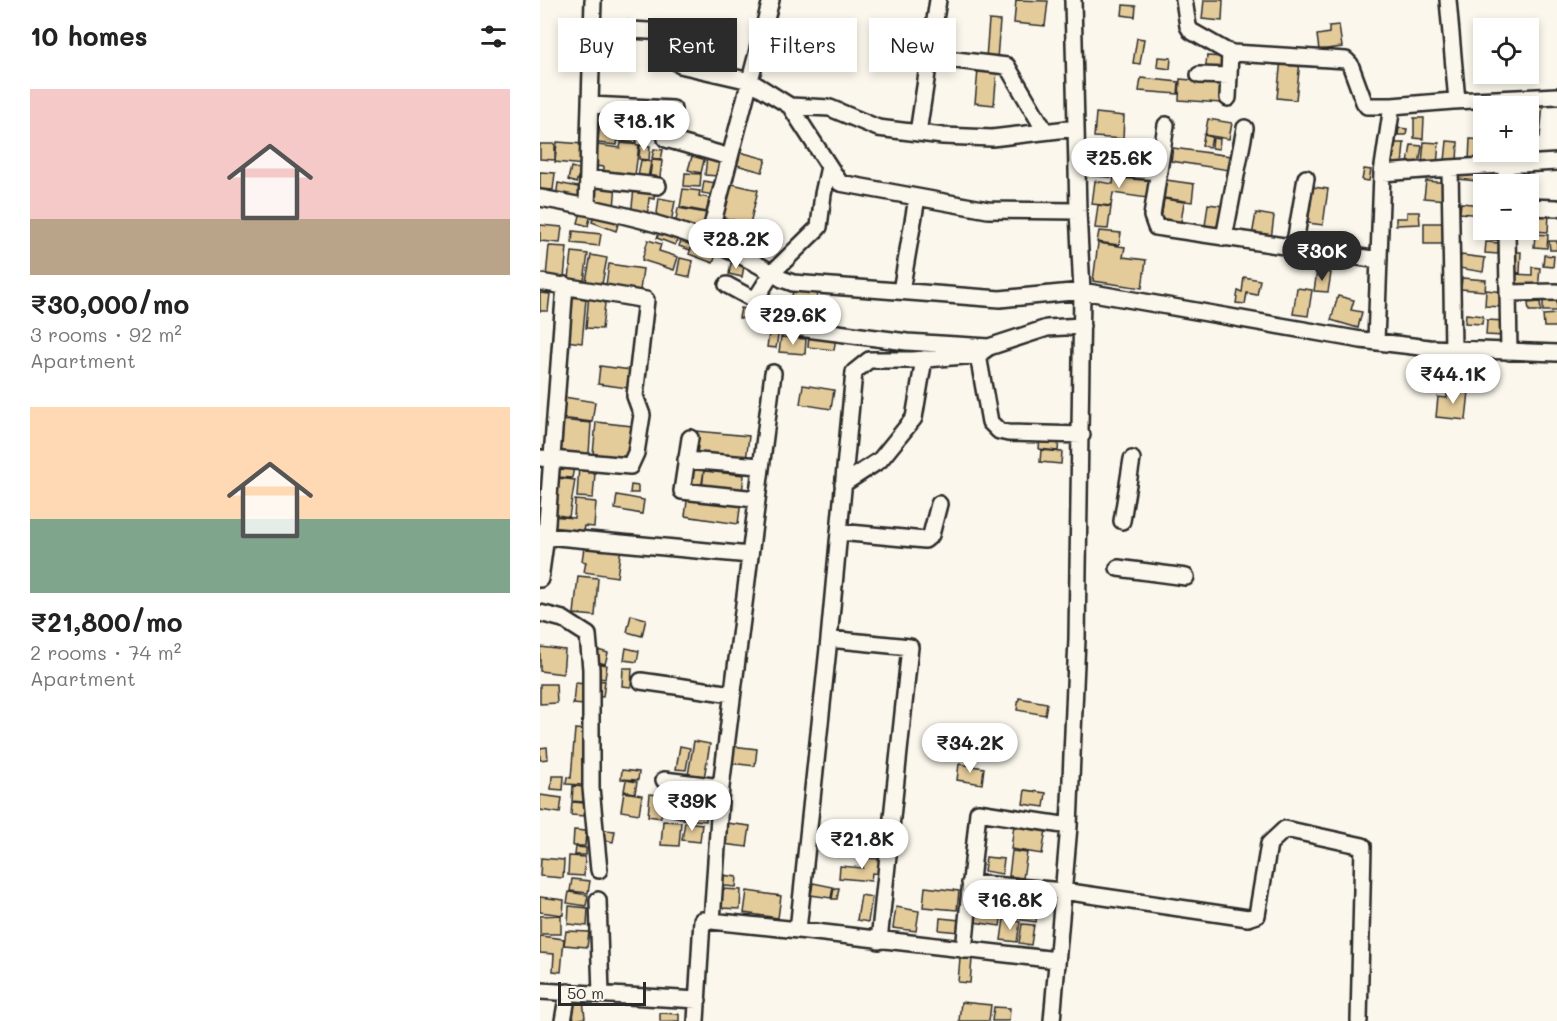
<!DOCTYPE html>
<meta charset="utf-8">
<style>
:root{--surface:#fff;--page:#f6f6f6;--text:#222;--muted:#767676;--accent:#2b2b2b}
body{margin:0;font-family:Mali,sans-serif;background:var(--page);color:var(--text);height:100vh;display:flex;flex-direction:column;font-size:22px;white-space:nowrap}
*{box-sizing:border-box;margin:0}
p{font-size:20px;color:var(--muted)}
.icon{flex:none;width:33px;height:33px;fill:none;stroke:currentColor;stroke-width:2;stroke-linecap:round;stroke-linejoin:round}
.map{position:relative;flex:1;overflow:hidden}
.drawer{display:flex;flex-direction:column;background:var(--surface);width:540px}
.drawer>*{flex:none}
.hud{position:absolute;left:18px;top:18px;width:570px;height:54px;display:flex;gap:12px}
.fabs{position:absolute;left:933px;top:18px;display:grid;gap:12px}
.fabs a{display:grid;place-items:center;width:66px;height:66px;border-radius:0px;background:var(--surface);box-shadow:0 3px 9px #0003;font-size:30px}
.scale{position:absolute;left:18px;bottom:15px;width:88px;box-sizing:border-box;padding-left:6px;border:3px solid #2b2b2b;border-top:0;font-size:16px;line-height:21px;white-space:nowrap;color:#2b2b2b;-webkit-text-stroke:4px #fbf7ec;paint-order:stroke}
.price{position:absolute;translate:-50% -51px;padding:0 14px;border-radius:21px;background:#fff;color:#222;font-size:20px;line-height:39px;filter:drop-shadow(0 2px 3px #0008)}
.price::after{content:'';position:absolute;left:50%;top:36px;width:18px;height:14px;margin-left:-9px;background:inherit;clip-path:polygon(0 0,100% 0,50% 100%)}
.price.current{background:var(--accent);color:#fff}
ul{padding:0;list-style:none}
li{display:grid;align-content:center;gap:12px;height:318px;padding:0 30px}
li span{display:grid;place-items:center;height:186px;border-radius:0px;color:#555}
li>.icon{margin-inline-start:auto}
span .icon{width:108px;height:108px;fill:#fffc;stroke-width:1}
li b{font-size:26px}
h2{display:flex;justify-content:space-between;align-items:center;height:72px;padding:0 30px;font-size:26px}
.tag{padding:0 21px;border-radius:0px;background:var(--surface);box-shadow:0 3px 9px #0003;font-size:21px;line-height:54px}
.tag.current{background:var(--accent);color:#fff}
main{display:flex;flex:1;min-height:0}
.map>svg:first-child{display:block}
.building{fill:#e4cb9a;stroke:#2b2b2b;stroke-width:1.5}
.lines{fill:none;stroke-linecap:round;stroke-linejoin:round}
.minor-casing{stroke:#2b2b2b;stroke-width:20}
.minor{stroke:#fbf7ec;stroke-width:15}
</style>
<main>
<section class="drawer">
<h2>10 homes<svg class="icon" aria-label="filters" viewBox="0 0 24 24"><path d="M4 7h16M4 17h16"/><circle cx="9" cy="7" r="2"/><circle cx="15" cy="17" r="2"/></svg></h2>
<ul>
<li><span style="background:linear-gradient(#f6c9c9 70%,#b9a48a 0)"><svg class="icon" aria-label="home" viewBox="0 0 24 24"><path d="M3 11l9-7 9 7M6 9v11h12V9"/></svg></span><div><b>₹30,000/mo</b><p>3 rooms · 92 m²</p><p>Apartment</p></div></li>
<li><span style="background:linear-gradient(#ffd9b3 60%,#7fa58c 0)"><svg class="icon" aria-label="home" viewBox="0 0 24 24"><path d="M3 11l9-7 9 7M6 9v11h12V9"/></svg></span><div><b>₹21,800/mo</b><p>2 rooms · 74 m²</p><p>Apartment</p></div></li>
</ul>
</section>
<div class="map">
<svg width="1017" height="1021" viewBox="0 0 1017 1021">
<rect width="100%" height="100%" fill="#fbf7ec"/>
<filter id="ink" filterUnits="userSpaceOnUse"><feTurbulence type="fractalNoise" baseFrequency=".0167" numOctaves="2"/><feDisplacementMap in="SourceGraphic" scale="12" xChannelSelector="R" yChannelSelector="G"/><feConvolveMatrix kernelMatrix="1 2 1 2 8 2 1 2 1" color-interpolation-filters="sRGB"/></filter>
<g filter="url(#ink)">
<path class="building" d="M476,0L508,1L505,26L474,23Z
M664,0H683L682,21L662,19Z
M583,5L596,6L595,17L582,15Z
M449,20L460,21L457,59L446,58Z
M799,25L802,47L779,50L777,35L789,33V26Z
M597,38L604,39L600,64L593,63Z
M667,56L684,57L683,74L665,72Z
M618,57L631,58L630,69L617,67Z
M741,59L760,61L756,100L737,98Z
M438,70L457,71L454,105L435,103Z
M601,78L639,82L638,94L599,91Z
M640,79L683,83L681,103L639,100Z
M986,102L1003,103L1000,137L988,136V106H986Z
M61,107L81,109L77,145L58,143Z
M938,107H944V126H936Z
M83,110L100,111L96,143L79,141Z
M556,113L584,116L583,139L554,137Z
M874,118H884L883,139L874,138Z
M668,119L692,123L689,139L665,135Z
M859,128L867,129L866,135H858Z
M664,135L672,137L670,147L662,146Z
M673,138L680,139L679,149L672,148Z
M930,139L944,140L943,162L929,161Z
M907,141L918,142L917,162L905,161Z
M17,142L44,144V165L15,162Z
M884,142L899,143L897,165L882,164Z
M81,143L99,145L95,175L64,171V167L55,166L58,145L80,148Z
M854,143H864L862,166L852,165Z
M0,144H15V160L0,159Z
M100,145L110,146L109,160L99,159Z
M871,145L882,146L879,165L868,164Z
M552,146L580,149L579,162L551,158Z
M633,148L691,156L689,170L631,161Z
M114,149L123,150L121,160L112,158Z
M196,151L226,159L222,172L193,164Z
M153,153L165,156L161,173L148,170Z
M167,156L180,157L178,176L165,175Z
M101,160L111,162L108,178L98,176Z
M112,160L122,161L120,177L110,176Z
M31,167L46,171L44,179L38,177L36,183L28,180Z
M947,168L964,170L963,184H946Z
M824,169L831,170L829,181L822,180Z
M970,169L983,170L982,184H969Z
M920,170L946,172L945,182L919,179Z
M0,172L15,173L13,190L0,189Z
M145,173L161,174L160,187L144,186Z
M574,175L609,180L607,198L573,193L571,206L552,204L555,181L573,184Z
M626,180L654,184L652,202L624,198Z
M164,181L176,183L174,195L162,193Z
M886,181L908,183L907,200L884,198Z
M57,182L76,184L74,208L55,207Z
M18,183L43,188L40,202L16,198Z
M188,183L218,190L210,224L180,217Z
M773,187L788,189L783,225L768,223Z
M94,188L115,190L114,199L109,198L107,219L91,216Z
M143,189L160,191L159,196L169,198L167,212L140,207Z
M119,198L135,201L131,223L116,221Z
M624,199L644,202L641,222L621,219Z
M921,203L943,205L942,215L920,213Z
M668,204L683,206L680,228L665,226Z
M558,205L571,207L568,229L555,228Z
M42,208L52,210L48,226L38,223Z
M138,208L166,213L163,232L135,227Z
M867,212H879L880,224L856,225V218H867Z
M994,212L1009,213L1008,232L993,231Z
M716,213L734,216L731,239L712,236Z
M54,214L79,221L76,231L52,222Z
M183,219L201,223L199,231L209,233L207,239L180,234Z
M884,223H908V244H884Z
M0,225L22,227L20,243L0,241Z
M121,229L139,236L135,245L117,238Z
M948,230H963L962,241L947,239Z
M33,231L61,234L59,246L32,243Z
M559,231L581,233L579,245L557,242Z
M995,234L1008,235L1007,248L994,247Z
M143,236L154,240L150,250L139,246Z
M108,240L121,244L119,251L138,257L134,270L102,260Z
M154,241L178,250L173,263L149,254Z
M1009,241H1017V250H1010Z
M946,242L959,243L958,254L945,253Z
M558,243L585,247L583,257L606,260L602,288L553,281Z
M9,246L27,247L24,278L6,277Z
M32,252L48,254L44,281L29,279Z
M974,252H981L980,273L972,272Z
M51,255L67,258L62,284L46,281Z
M921,255L945,258L943,272L919,268Z
M1004,255L1014,256L1013,267L1003,266Z
M140,258L153,261L150,277L137,274Z
M191,263L204,266L202,277L189,274Z
M69,264L103,269L100,290L66,285Z
M992,267L1000,268L998,290H972L974,274L992,275Z
M777,271L791,273L788,292L774,291Z
M704,277L720,280L717,295L707,293L705,304L696,303L698,291L702,292Z
M922,278L946,280L945,291L921,289Z
M253,288L278,291L276,309L251,307Z
M757,288L772,290L768,316L753,314Z
M946,290L964,292L963,307L945,306Z
M0,293L10,294L8,311H0Z
M49,294L66,295L62,329L46,328Z
M1017,295V311H1003V296Z
M798,296L814,300L811,310L822,312L818,328L791,320Z
M30,297L46,299L42,343L26,341Z
M1000,302L1001,311H989L988,303Z
M201,308L230,313L229,323L199,318Z
M926,314L943,316L942,324L925,323Z
M1017,314V327H1004L1003,315Z
M947,320L965,321L964,336L946,335Z
M230,328L239,330L236,348L227,347Z
M269,334L296,337L294,350L268,347Z
M241,337L266,339L265,354L239,352Z
M60,366L91,370L88,388L58,384Z
M263,385L294,390L291,409L260,404Z
M907,389L929,391L926,420L896,417L898,397L907,398Z
M24,397L55,402L52,422L21,418Z
M20,420L51,423L49,454L17,452Z
M56,422L92,426L89,458L53,454Z
M156,431L209,436L206,461L153,455Z
M500,436L519,438L518,451L499,449Z
M501,450L522,452L521,464L500,462Z
M20,465L34,467L32,478L18,477Z
M39,465L49,466L48,473H55L53,498L37,497Z
M151,468L164,470L161,489L148,486Z
M164,471L204,475L202,493L162,489Z
M17,478L35,480L29,517L12,514Z
M91,485L98,486V493H90Z
M148,494L201,501L198,524L145,516Z
M77,495L104,500L102,514L75,509Z
M35,500L56,502L54,527L44,526L43,531L10,528L11,516L34,518Z
M45,541L81,547L77,577L44,572L46,562L42,561Z
M38,576L58,578L55,616L34,614Z
M91,615L106,619L102,636L87,632Z
M0,647L25,650L23,674L0,671Z
M86,648L99,651L97,662L84,660Z
M58,650L68,653L65,664L55,661Z
M55,663L67,665L65,679L53,677Z
M83,668H92L91,687L82,686Z
M53,680L65,681L63,697L51,696Z
M35,683L46,684L44,705L33,704Z
M0,684H16L17,703L0,704Z
M479,698L507,703L505,715L477,710Z
M35,729L46,730L42,785L26,784L27,777L31,778Z
M154,741L170,744L164,778L148,775Z
M140,746L150,748L146,770L136,769Z
M192,746L217,749L215,766L190,763Z
M7,747L8,759L0,760V748Z
M419,764L444,768L442,784L417,780Z
M82,770L99,772L98,780L81,779Z
M12,776H24L23,790L11,789Z
M86,780L97,782L95,793L84,791Z
M33,786L45,787L44,802L32,801Z
M485,790L506,793L504,807L483,804Z
M84,792L102,795L99,814L81,811Z
M110,794L123,796L121,818L108,816Z
M0,795L22,798L20,813L0,810Z
M131,795L145,797L141,818L128,815Z
M32,802L45,803V816L31,815Z
M145,807L167,809L166,821L143,819Z
M123,821L141,822L139,846L121,845Z
M145,822L162,824L160,842L142,840Z
M186,823L210,826L207,847L183,844Z
M474,825L506,830L502,854L471,849Z
M34,830L46,831L45,846H33Z
M64,830L75,831L73,842L62,840Z
M36,847L46,848V855H35Z
M472,851L487,853L483,878L469,876Z
M29,856L45,857L44,876L28,875Z
M446,857L464,859L462,874L444,871Z
M1,858L24,860L23,878L0,876Z
M324,858L342,859L340,874L332,873L331,881L299,878L300,866L323,868Z
M175,874L197,877L196,887L174,885Z
M32,879L50,881L48,893L30,891Z
M273,883L293,887L291,898L271,895Z
M385,887L419,891L417,910L383,907Z
M294,888H299L297,899H292Z
M439,888L465,892L460,926L434,922Z
M182,889L201,890L200,909L181,908Z
M207,891L241,896L238,918L204,913Z
M29,892L48,895L46,906L27,903Z
M466,893L499,897L496,922L463,917Z
M321,895L332,897L328,922L317,920Z
M0,897L24,900L23,915L0,912Z
M29,906L48,908L47,926L28,924Z
M356,907L379,911L376,931L353,928Z
M21,915V934H0V916Z
M400,918L420,920L419,932L399,930Z
M464,919L480,922L477,942L461,940Z
M482,924L494,925L491,945L479,943Z
M26,931L49,932L47,947L24,945Z
M0,936L24,939L21,972L13,971L14,954L0,953Z
M420,958L432,959L430,983L418,982Z
M43,1000L45,1018L34,1020L31,1001Z
M421,1002L451,1005L449,1021H419Z
M454,1007L470,1008L469,1021H452Z
M120,1013L139,1014V1021H120Z"/>
<g class="lines">
<g class="minor-casing">
<path id="minor" d="M644,0L648,26L651,31L686,51L693,53L806,60L810,64L824,102L827,106H852
M908,0L917,101
M52,28L146,33L140,65L210,81L250,106L300,183L448,210L538,211
M390,57L467,66L505,131
M659,75L689,76
M688,98L690,52
M50,105L133,109L126,139L190,157
M250,106L290,108L338,128L403,136L452,138L536,128
M626,125L612,216L616,227L839,260
M378,133L398,0
M537,165L619,172
M966,165V184
M910,168L1017,162
M842,173L910,168L913,349
M48,178L118,186
M0,198C83,213 170,232 242,279L253,283L460,299L542,291L821,340L889,348L1017,353
M47,207L53,0
M988,207L1017,208
M967,230L969,352
M684,238L705,128
M168,241L231,0
M754,248L766,178
M0,282L106,300L95,396L102,415L96,453L90,466L0,458
M187,285L242,315L259,328L367,342L449,347
M361,291L377,198
M968,293L1017,292
M215,300L232,273L279,227L283,194L289,167
M836,342L842,173L852,106L913,101L1017,96
M442,352L449,347L507,328L542,326
M150,438L142,491L216,499
M146,460L220,466
M303,484L340,460L374,418L384,359
M582,521L592,459
M299,532L385,540L391,535L399,504
M0,536H6L25,285
M578,568L646,577
M0,579L6,536L210,555
M0,613L23,619L48,635L51,669V788L59,870
M289,639L314,372L329,360H373L438,355L450,422L459,431L468,433L542,435
M101,681L192,694
M124,780L181,787
M430,883L523,891L708,918L717,915L729,844L745,829L823,846L819,1021
M58,900L61,994
M172,921L181,787L233,373
M258,930L517,960
M424,950L438,812L529,826
M0,991L158,1000
M23,1021L28,992
M156,1021L162,920L258,930L289,639L370,647L339,941
M512,1021L529,826L537,639L542,291L538,211L533,0"/>
</g>
<use href="#minor" class="minor"/>
</g>
</g>
</svg>
<div class="fabs">
<a><svg class="icon" aria-label="locate" viewBox="0 0 24 24"><circle cx="12" cy="12" r="6"/><path d="M12 2v4M12 18v4M2 12h4M18 12h4"/></svg></a>
<a>+</a>
<a>−</a>
</div>
<div class="scale">50 m</div>
<b class="price" style="left:104px;top:152px">₹18.1K</b>
<b class="price" style="left:579px;top:189px">₹25.6K</b>
<b class="price" style="left:196px;top:270px">₹28.2K</b>
<b class="price current" style="left:782px;top:282px">₹30K</b>
<b class="price" style="left:253px;top:346px">₹29.6K</b>
<b class="price" style="left:913px;top:405px">₹44.1K</b>
<b class="price" style="left:430px;top:774px">₹34.2K</b>
<b class="price" style="left:152px;top:832px">₹39K</b>
<b class="price" style="left:322px;top:870px">₹21.8K</b>
<b class="price" style="left:470px;top:931px">₹16.8K</b>
<div class="hud">
<a class="tag">Buy</a>
<a class="tag current">Rent</a>
<a class="tag">Filters</a>
<a class="tag">New</a>
</div>
</div>
</main>
